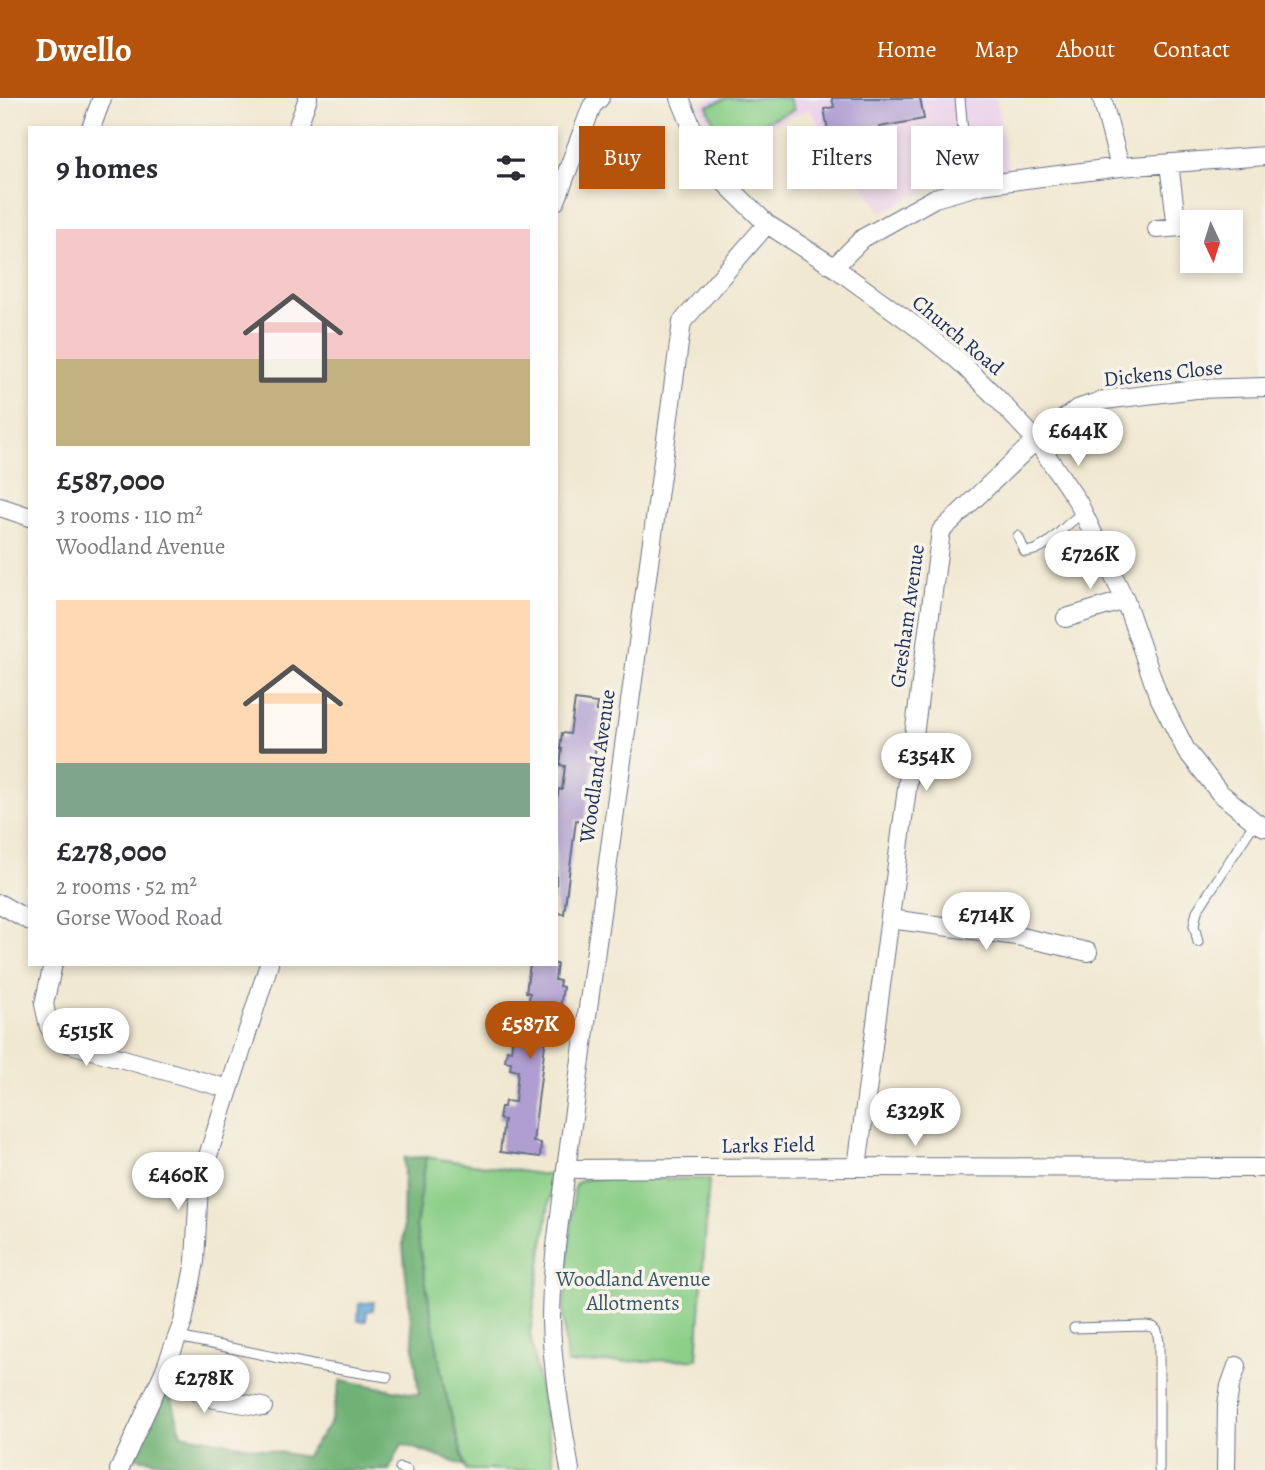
<!DOCTYPE html>
<meta charset="utf-8">
<style>
:root{--surface:#fff;--page:#f2f2f3;--text:#2b2b33;--muted:#7c7c81;--accent:#b45309}
body{margin:0;font-family:Alegreya,serif;background:var(--page);color:var(--text);height:100vh;display:flex;flex-direction:column;font-size:26px;white-space:nowrap}
*{box-sizing:border-box;margin:0}
p{font-size:23px;color:var(--muted)}
.icon{flex:none;width:38px;height:38px;fill:none;stroke:currentColor;stroke-width:2;stroke-linecap:round;stroke-linejoin:round}
.map{position:relative;flex:1;overflow:hidden}
.side{position:absolute;left:28px;top:28px;width:530px;height:840px;display:flex;flex-direction:column;background:var(--surface);border-radius:0px;box-shadow:0 4px 10px #0003}
.side>*{flex:none}
.banner{position:absolute;left:579px;top:28px;width:579px;height:63px;display:flex;gap:14px}
.needle{width:46px;rotate:176deg}
.fabs{position:absolute;left:1180px;top:112px;display:grid;gap:14px}
.fabs a{display:grid;place-items:center;width:63px;height:63px;border-radius:0px;background:var(--surface);box-shadow:0 4px 10px #0003;font-size:35px}
.price{position:absolute;translate:-50% -60px;padding:0 16px;border-radius:24px;background:#fff;color:#222;font-size:23px;line-height:46px;filter:drop-shadow(0 2px 4px #0008)}
.price::after{content:'';position:absolute;left:50%;top:42px;width:21px;height:16px;margin-left:-10px;background:inherit;clip-path:polygon(0 0,100% 0,50% 100%)}
.price.selected{background:var(--accent);color:#fff}
ul{padding:0;list-style:none}
li{display:grid;align-content:center;gap:14px;height:371px;padding:0 28px}
li span{display:grid;place-items:center;height:217px;border-radius:0px;color:#555}
li>.icon{margin-inline-start:auto}
span .icon{width:126px;height:126px;fill:#fffc;stroke-width:1}
li b{font-size:30px}
h2{display:flex;justify-content:space-between;align-items:center;height:84px;padding:0 28px;font-size:30px}
.pill{padding:0 24px;border-radius:0px;background:var(--surface);box-shadow:0 4px 10px #0003;font-size:24px;line-height:63px}
.pill.selected{background:var(--accent);color:#fff}
header{display:flex;align-items:center;gap:42px;box-sizing:border-box;height:98px;padding:0 35px;background:var(--accent);color:#fff}
header strong{font-size:33px}
nav{display:flex;gap:38px;margin-inline-start:auto;font-size:24px}
.map>svg:first-child{display:block}
.built{fill:#ebd1eb}
.green{fill:#8bcf88;stroke:#537f73;stroke-width:2}
.forest{fill:#70b274;stroke:#467069;stroke-width:2}
.water{fill:#63a8d8;stroke:#3f6c9b;stroke-width:2}
.building{fill:#ae9ed1}
.lines{fill:none;stroke-linecap:round;stroke-linejoin:round}
.lane-casing{stroke:#667086;stroke-width:11}
.street-casing{stroke:#667086;stroke-width:20}
.lane{stroke:#fff;stroke-width:9}
.street{stroke:#fff;stroke-width:18}
.labels{text-anchor:middle;dominant-baseline:central;stroke-width:7;stroke-linejoin:round;paint-order:stroke}
.street-label{font-size:21px;fill:#1b2f5e;stroke:#f7f3e8}
.park-label{font-size:21px;fill:#375768;stroke:#f7f3e8}
</style>
<header>
<strong>Dwello</strong>
<nav><a>Home</a><a>Map</a><a>About</a><a>Contact</a></nav>
</header>
<div class="map">
<svg width="1265" height="1372" viewBox="0 0 1265 1372">
<rect width="100%" height="100%" fill="#f7f3e8"/>
<filter id="ink" filterUnits="userSpaceOnUse"><feTurbulence type="fractalNoise" baseFrequency=".0143" numOctaves="2"/><feDisplacementMap in="SourceGraphic" scale="14" xChannelSelector="R" yChannelSelector="G"/><feConvolveMatrix kernelMatrix="1 2 1 2 8 2 1 2 1" color-interpolation-filters="sRGB"/></filter>
<filter id="wash" filterUnits="userSpaceOnUse"><feTurbulence type="fractalNoise" baseFrequency=".00686" numOctaves="4" result="noise"/><feDisplacementMap in="SourceGraphic" scale="28" xChannelSelector="R" yChannelSelector="G"/><feGaussianBlur stdDeviation="1.57" result="paint"/><feColorMatrix in="noise" values="0 0 0 0 0 0 0 0 0 0 0 0 0 0 0 0 0 1.4 0 .05"/><feComposite in="paint" operator="in"/></filter>
<g filter="url(#wash)">
<rect width="100%" height="100%" fill="#f1e8d1"/>
<path class="built" d="M714,0H996L1009,73L938,86L882,114L809,11L718,53L699,7Z"/>
<path class="green" d="M727,0H789L794,12L721,42L707,8Z
M426,1059L553,1078L530,1236L555,1372H466L445,1296L416,1129Z
M585,1081H709L697,1261L567,1266L563,1219L575,1086Z"/>
<path class="forest" d="M426,1059L416,1129L444,1289L465,1368L402,1346L389,1372H207L132,1359L169,1288L181,1336L305,1359L330,1326L341,1282L419,1297L403,1149L404,1060Z"/>
<path class="water" d="M374,1204L373,1212L367,1213L366,1223H358L359,1206Z"/>
<g id="blocks">
<path class="building" d="M832,0H920L924,21L879,29L881,42L871,44L874,57L852,62L847,33L829,37L824,11L834,9Z
M575,602L597,605L596,613H601L585,723L576,722L564,816L556,815V705L559,691L562,692L565,668L560,667L562,651H560L562,635L570,636Z
M530,866H557L555,882L560,883L559,888L563,889L559,920L549,919L547,930L533,1044L541,1045L540,1059L500,1054L504,1022L499,1021L501,1009H504L505,1003L515,1004L518,973L510,971L511,964L505,963L507,952L511,953L514,929L525,930L530,895L526,894Z"/>
</g>
</g>
<g filter="url(#ink)">
<use href="#blocks" fill-opacity="0" stroke="#667086" stroke-width="2"/>
<g class="lines">
<g class="lane-casing">
<path id="lane" d="M960,0L968,91
M1018,438L1025,454C1050,452 1062,427 1083,415
M1198,844L1194,827L1197,813L1255,724
M1074,1230L1146,1228L1153,1229L1157,1233L1159,1244V1372
M178,1239L312,1267L387,1279
M400,1370L407,1372"/>
</g>
<g class="street-casing">
<path id="street" d="M680,0L698,44L726,86L767,126L834,169L918,230L959,263L996,299L1036,342L1078,404L1125,502L1158,597L1186,652L1219,694L1255,724L1265,729
M1102,0L1120,69
M91,30L102,0
M297,30L308,0
M1169,66L1177,129
M556,103L592,8L600,0
M1157,131L1192,128
M834,169L863,140L935,100L981,87L1120,69L1265,58
M0,409L30,419
M1066,520L1125,502
M0,806L30,823
M890,821L1017,838L1088,854
M53,866L44,906L49,929L67,945L229,991
M857,1069L941,433L1036,342L1077,311L1104,302L1196,291L1265,289
M566,1071L857,1069L1265,1070
M164,1274L198,1293L215,1301L263,1309
M119,1372L164,1274L183,1224L195,1164L199,1086L269,866
M570,1372C562,1323 552,1272 551,1222C551,1172 560,1121 566,1071L682,224L767,126
M1226,1372L1227,1307L1230,1288L1237,1268"/>
</g>
<use href="#lane" class="lane"/>
<use href="#street" class="street"/>
</g>
</g>
<g class="labels">
<g class="street-label">
<text transform="translate(958 237) rotate(40)">Church Road</text>
<text transform="translate(1163 275) rotate(-6)">Dickens Close</text>
<text transform="translate(907 518) rotate(-82)">Gresham Avenue</text>
<text transform="translate(597 668) rotate(-82)">Woodland Avenue</text>
<text transform="translate(768 1047) rotate(-1)">Larks Field</text>
</g>
<g class="park-label">
<text x="633" y="1181">Woodland Avenue<tspan x="633" dy="24">Allotments</tspan></text>
</g>
</g>
</svg>
<div class="fabs">
<a><svg class="needle" viewBox="-14 -14 28 28"><path d="M0-13l5 13h-10z" fill="#e53935"/><path d="M0 13l5-13h-10z" fill="#7c7c81"/></svg></a>
</div>
<b class="price" style="left:1078px;top:370px">£644K</b>
<b class="price" style="left:1090px;top:493px">£726K</b>
<b class="price" style="left:926px;top:695px">£354K</b>
<b class="price" style="left:986px;top:854px">£714K</b>
<b class="price selected" style="left:530px;top:963px">£587K</b>
<b class="price" style="left:86px;top:970px">£515K</b>
<b class="price" style="left:915px;top:1050px">£329K</b>
<b class="price" style="left:178px;top:1114px">£460K</b>
<b class="price" style="left:204px;top:1317px">£278K</b>
<div class="banner">
<a class="pill selected">Buy</a>
<a class="pill">Rent</a>
<a class="pill">Filters</a>
<a class="pill">New</a>
</div>
<section class="side">
<h2>9 homes<svg class="icon" aria-label="filters" viewBox="0 0 24 24"><path d="M4 7h16M4 17h16"/><circle cx="9" cy="7" r="2"/><circle cx="15" cy="17" r="2"/></svg></h2>
<ul>
<li><span style="background:linear-gradient(#f6c9c9 60%,#c2b280 0)"><svg class="icon" aria-label="home" viewBox="0 0 24 24"><path d="M3 11l9-7 9 7M6 9v11h12V9"/></svg></span><div><b>£587,000</b><p>3 rooms · 110 m²</p><p>Woodland Avenue</p></div></li>
<li><span style="background:linear-gradient(#ffd9b3 75%,#7fa58c 0)"><svg class="icon" aria-label="home" viewBox="0 0 24 24"><path d="M3 11l9-7 9 7M6 9v11h12V9"/></svg></span><div><b>£278,000</b><p>2 rooms · 52 m²</p><p>Gorse Wood Road</p></div></li>
</ul>
</section>
</div>
